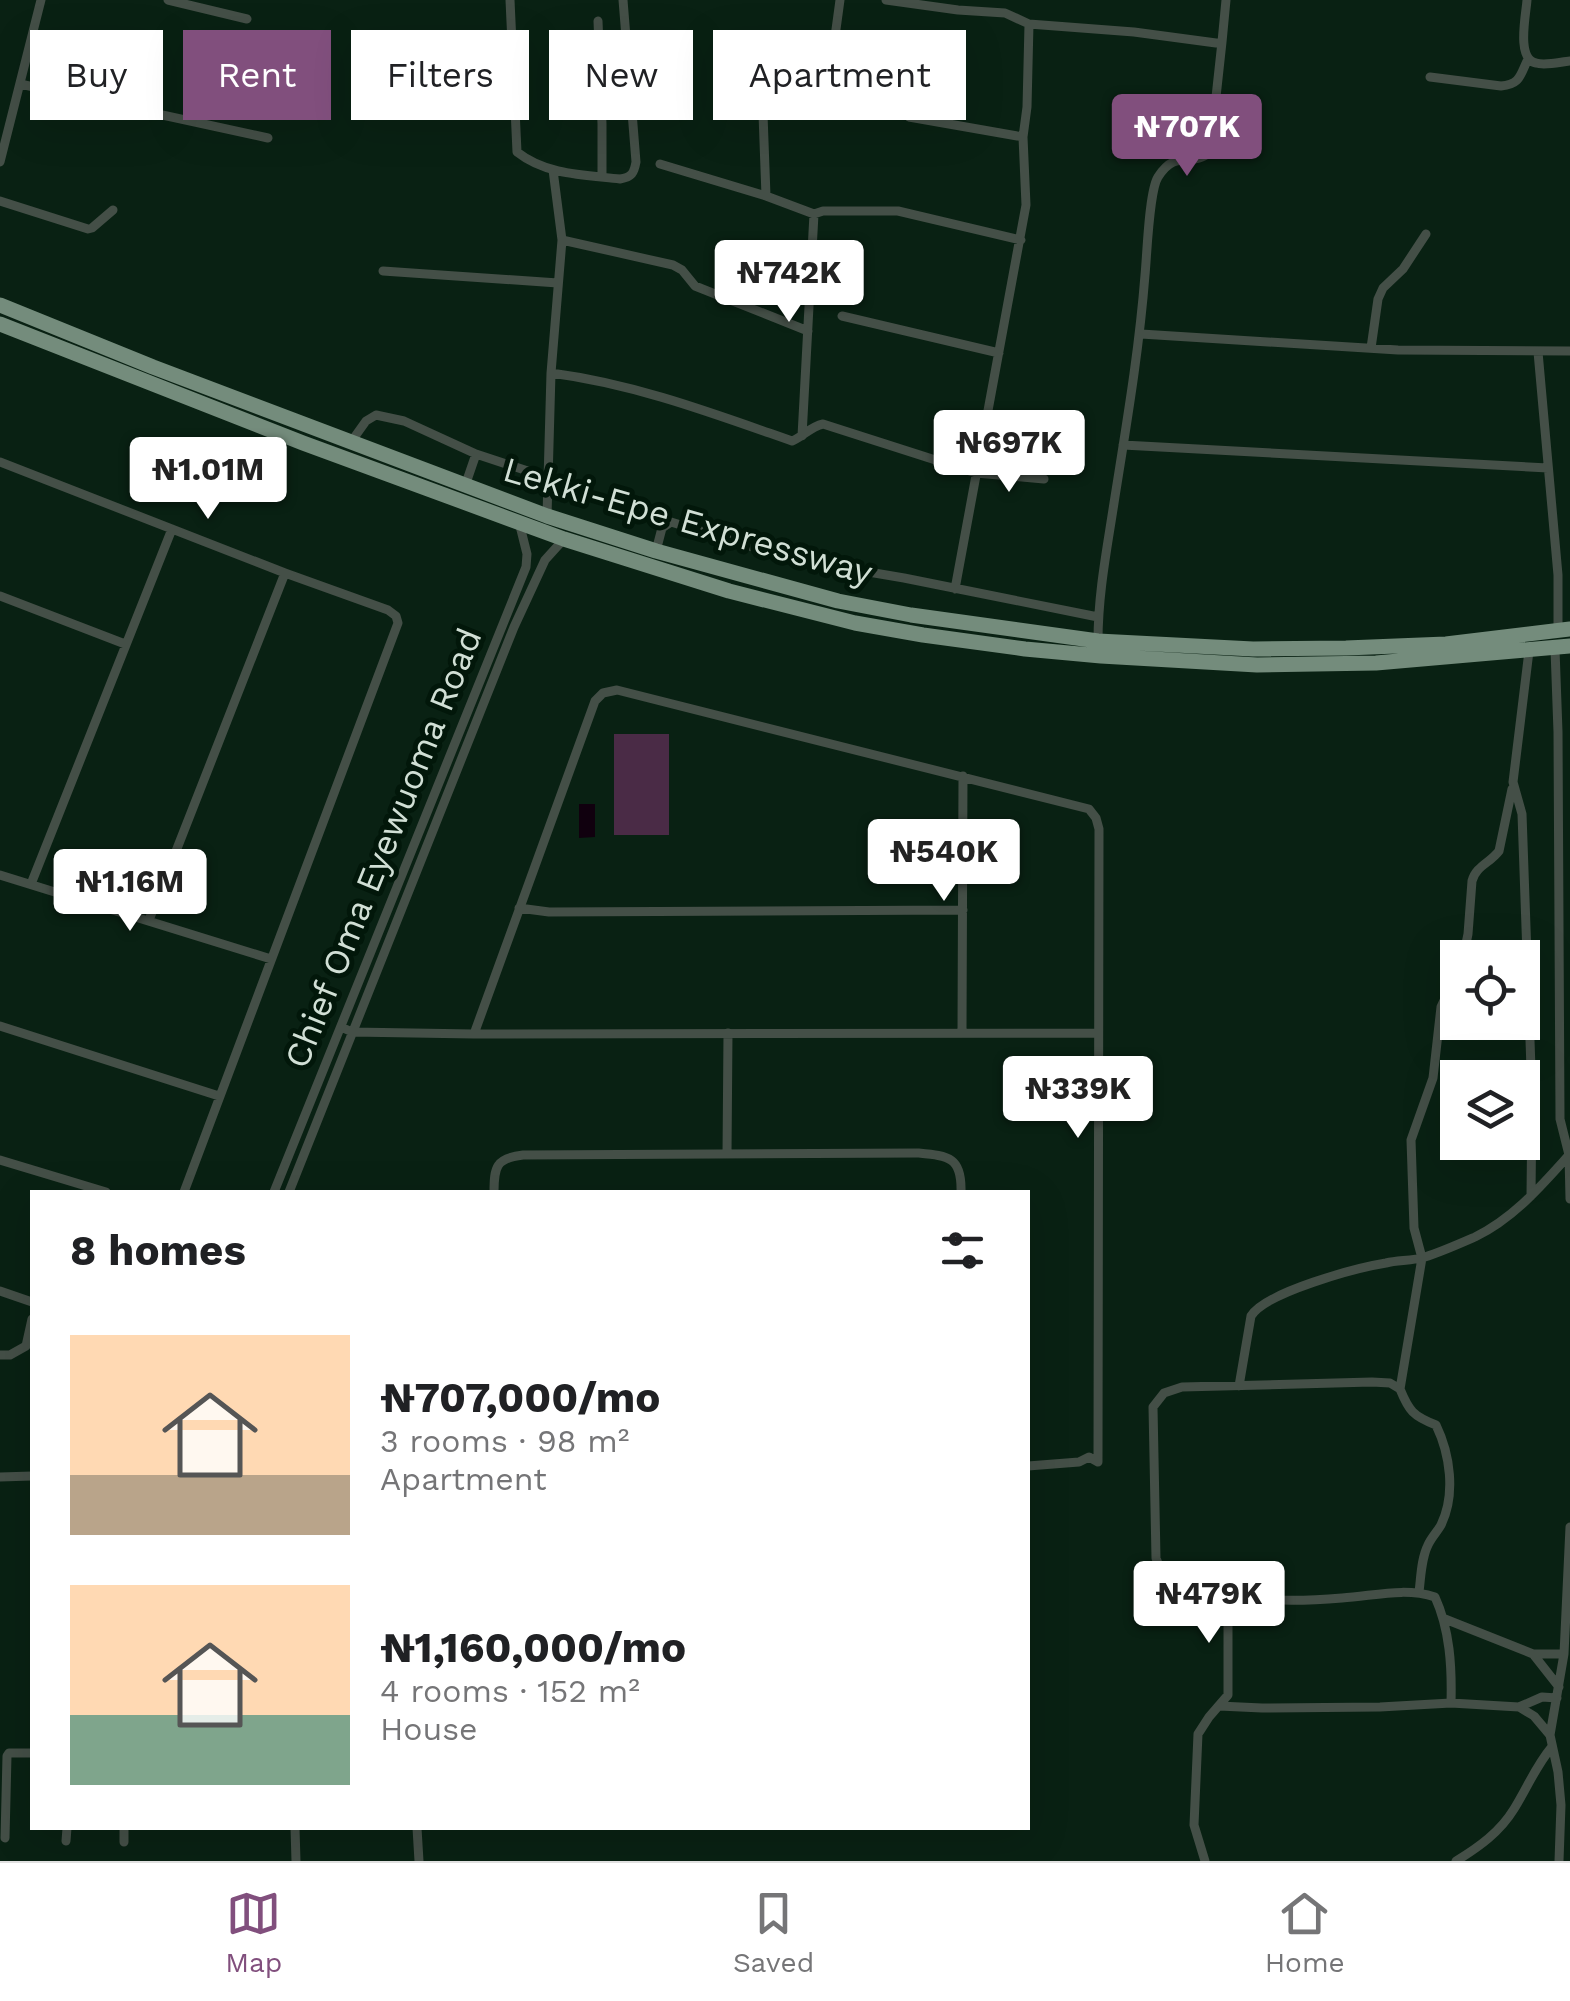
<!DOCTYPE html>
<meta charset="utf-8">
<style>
:root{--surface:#fff;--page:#f6f6f6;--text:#202124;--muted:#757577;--line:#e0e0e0;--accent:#814f7d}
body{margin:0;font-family:"Work Sans",sans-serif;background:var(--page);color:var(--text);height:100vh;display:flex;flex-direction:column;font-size:38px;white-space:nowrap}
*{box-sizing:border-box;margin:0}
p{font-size:32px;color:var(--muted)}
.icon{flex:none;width:55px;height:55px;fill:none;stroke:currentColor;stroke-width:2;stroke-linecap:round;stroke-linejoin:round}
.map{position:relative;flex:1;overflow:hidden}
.drawer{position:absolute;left:30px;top:1190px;width:1000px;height:640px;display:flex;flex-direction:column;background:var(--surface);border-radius:0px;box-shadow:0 10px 40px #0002}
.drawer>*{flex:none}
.top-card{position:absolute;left:30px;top:30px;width:1000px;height:90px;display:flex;gap:20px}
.controls{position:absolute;left:1440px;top:940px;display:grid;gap:20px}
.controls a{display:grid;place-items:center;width:100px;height:100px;border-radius:0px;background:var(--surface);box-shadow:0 10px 40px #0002;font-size:50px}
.price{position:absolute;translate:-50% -85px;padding:0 22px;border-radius:10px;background:#fff;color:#222;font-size:32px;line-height:65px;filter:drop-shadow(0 2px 5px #0008)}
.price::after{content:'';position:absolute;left:50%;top:60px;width:30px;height:22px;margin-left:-15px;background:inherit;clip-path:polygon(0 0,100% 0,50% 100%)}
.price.selected{background:var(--accent);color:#fff}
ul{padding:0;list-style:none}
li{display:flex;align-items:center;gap:30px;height:250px;padding:0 40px}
li span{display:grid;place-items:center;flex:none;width:280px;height:200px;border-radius:0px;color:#555}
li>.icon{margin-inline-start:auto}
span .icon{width:120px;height:120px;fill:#fffc;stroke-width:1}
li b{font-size:42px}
h2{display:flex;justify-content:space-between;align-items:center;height:120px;padding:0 40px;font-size:42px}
.chip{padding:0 35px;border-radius:0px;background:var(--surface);box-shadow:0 10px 40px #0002;font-size:35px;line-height:90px}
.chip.selected{background:var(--accent);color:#fff}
.tabs{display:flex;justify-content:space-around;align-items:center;height:140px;border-top:2px solid var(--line);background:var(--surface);font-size:28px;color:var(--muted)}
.tabs a{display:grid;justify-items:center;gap:5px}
.tabs .selected{color:var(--accent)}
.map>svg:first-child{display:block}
.green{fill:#4a2b46}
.water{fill:#10000e}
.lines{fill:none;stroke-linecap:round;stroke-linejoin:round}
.minor{stroke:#444f47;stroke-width:9}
.trunk{stroke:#748c7c;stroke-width:15}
.labels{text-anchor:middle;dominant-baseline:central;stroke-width:10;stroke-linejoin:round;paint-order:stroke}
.street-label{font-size:35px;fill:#d1dfd5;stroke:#02170a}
</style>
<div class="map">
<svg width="1570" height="1861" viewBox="0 0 1570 1861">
<rect width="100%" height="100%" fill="#092113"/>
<path class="green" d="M614,734H669V835H614Z"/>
<path class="water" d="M579,804H595V837L579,838Z"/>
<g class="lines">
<path class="minor" d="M168,0L247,19
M510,0L517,152C546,175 584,175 620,179C632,177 634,173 636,162L623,0
M886,0L958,10L1005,13L1029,24L1134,32L1216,43L1222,42L1226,0
M1527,0C1526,15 1516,59 1536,63C1545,66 1560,62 1570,61
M598,21L602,124V177
M718,53L810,83C823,81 827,79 831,66L840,0
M1430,77L1501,86C1521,84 1520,75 1528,59
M20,84L268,138
M762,87L766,196L814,214L823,211H898L1021,240
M909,117L1023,137
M0,162L41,0
M660,164L766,196
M0,201L88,229L92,228L113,210
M562,240L673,265L682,270L695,286L808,331
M383,271L558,283
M842,316L999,353
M1141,334L1398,350L1570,351
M1371,348L1378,299L1383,288L1403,269L1426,234
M1538,352L1558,575V631
M551,373C635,384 712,413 792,441C804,436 810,427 823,424L976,473L1044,479
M802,436L814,214
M351,442L366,421L376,415L404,421L476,454L549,478
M1123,445L1548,468
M0,462L285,573L388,610L396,616L398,623L184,1192
M465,486L476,454
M547,516L551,373L562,240L553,170
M656,551L662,528L671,522L792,559L904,578L1098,617
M955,589L1026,205L1023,137L1027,107L1029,24
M0,596L125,644
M1098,641C1098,594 1107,549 1114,503C1126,427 1139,352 1145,275C1147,255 1149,191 1158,177C1176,148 1192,168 1210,152L1222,42
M1555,649L1558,732L1560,1119L1569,1155L1570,1199
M1529,651L1513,782L1522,814L1532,1097L1531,1196
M0,875L271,959
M31,884L172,529
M519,908L549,912L963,910
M149,920L285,573
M1463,958L1468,934L1472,881C1476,866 1490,863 1499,851L1512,789
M0,1026L219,1096
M341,1027L352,1032L474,1034L1098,1033
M962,1033L963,776
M474,1034L595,701L603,693L617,690L1089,809L1096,818L1099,829L1098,1462L1089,1457L1079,1462L1028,1466
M727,1154L728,1033
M0,1160L106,1192
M274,1192L526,567L527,554L519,522
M289,1192L514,627L545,560L564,539
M494,1192C494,1167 496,1158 523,1155L918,1153C949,1156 962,1157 961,1192
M0,1291L32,1302
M0,1355H10L26,1346L32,1319
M1239,1386L1251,1316C1266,1292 1356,1268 1386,1263C1399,1260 1412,1261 1425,1257C1441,1252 1459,1244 1475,1237C1514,1218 1541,1186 1569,1155
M1400,1389L1390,1383L1372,1382L1182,1387L1164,1393L1153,1407L1156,1558C1166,1589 1175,1582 1202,1589C1248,1602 1295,1602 1342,1598C1374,1596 1404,1587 1435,1597C1450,1630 1452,1667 1451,1703
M0,1477L32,1476
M1419,1592C1421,1577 1421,1559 1428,1545C1431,1538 1437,1532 1441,1525C1456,1494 1450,1454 1436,1425C1413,1416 1409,1411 1400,1389L1422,1258L1414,1228L1411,1140L1433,1078L1441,1007L1458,971
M1445,1619L1533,1654H1564
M1533,1654L1559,1687
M1219,1706L1262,1708L1380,1707L1451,1703L1519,1707L1542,1697L1557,1698
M1519,1707L1534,1716L1550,1735
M124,1828V1842
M295,1828L296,1861
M417,1828L419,1861
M5,1838L7,1756L9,1753H32
M66,1841L67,1828
M1205,1861L1194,1825L1198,1734L1209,1717L1228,1695V1596
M1456,1861C1479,1847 1500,1832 1514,1809C1527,1788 1536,1766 1551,1748
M1559,1861L1561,1805L1558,1772L1550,1735L1564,1654L1570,1527"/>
<path class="trunk" d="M0,305L153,367L547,516L656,551L838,601L911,615L1098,641L1253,649L1346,648L1446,644L1570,629
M0,324L303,443L564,539L729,591L855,623L923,635L1025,649L1101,656L1257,665L1376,663L1570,646"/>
</g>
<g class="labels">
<g class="street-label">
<text transform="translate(688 521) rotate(16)">Lekki-Epe Expressway</text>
<text transform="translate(383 848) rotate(-68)">Chief Oma Eyewuoma Road</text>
</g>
</g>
</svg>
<div class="controls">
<a><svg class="icon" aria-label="locate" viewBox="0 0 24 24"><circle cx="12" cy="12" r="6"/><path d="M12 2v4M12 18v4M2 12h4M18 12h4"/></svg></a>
<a><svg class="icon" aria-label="layers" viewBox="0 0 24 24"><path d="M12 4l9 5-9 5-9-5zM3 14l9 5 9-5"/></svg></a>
</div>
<b class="price selected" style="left:1187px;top:179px">₦707K</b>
<b class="price" style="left:789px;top:325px">₦742K</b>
<b class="price" style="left:1009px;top:495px">₦697K</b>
<b class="price" style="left:208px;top:522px">₦1.01M</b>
<b class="price" style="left:944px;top:904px">₦540K</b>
<b class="price" style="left:130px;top:934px">₦1.16M</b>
<b class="price" style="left:1078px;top:1141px">₦339K</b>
<b class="price" style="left:1209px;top:1646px">₦479K</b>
<div class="top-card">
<a class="chip">Buy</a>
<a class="chip selected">Rent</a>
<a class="chip">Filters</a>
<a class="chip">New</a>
<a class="chip">Apartment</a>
</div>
<section class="drawer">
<h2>8 homes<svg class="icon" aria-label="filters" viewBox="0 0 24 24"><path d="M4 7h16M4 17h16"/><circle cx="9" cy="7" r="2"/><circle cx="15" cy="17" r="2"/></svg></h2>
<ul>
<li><span style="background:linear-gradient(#ffd9b3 70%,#b9a48a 0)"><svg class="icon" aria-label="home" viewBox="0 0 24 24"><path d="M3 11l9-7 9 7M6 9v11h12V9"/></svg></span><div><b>₦707,000/mo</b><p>3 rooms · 98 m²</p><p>Apartment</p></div></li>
<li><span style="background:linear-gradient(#ffd9b3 65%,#7fa58c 0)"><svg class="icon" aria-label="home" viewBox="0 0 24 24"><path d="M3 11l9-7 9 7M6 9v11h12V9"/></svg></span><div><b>₦1,160,000/mo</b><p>4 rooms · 152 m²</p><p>House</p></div></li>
</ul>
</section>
</div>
<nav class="tabs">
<a class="selected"><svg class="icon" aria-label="map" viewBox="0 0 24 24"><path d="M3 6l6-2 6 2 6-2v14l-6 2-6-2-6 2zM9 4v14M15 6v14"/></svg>Map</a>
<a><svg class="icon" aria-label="saved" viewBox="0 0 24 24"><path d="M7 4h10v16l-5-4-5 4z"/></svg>Saved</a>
<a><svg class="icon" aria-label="home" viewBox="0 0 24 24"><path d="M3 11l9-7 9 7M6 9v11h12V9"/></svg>Home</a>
</nav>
